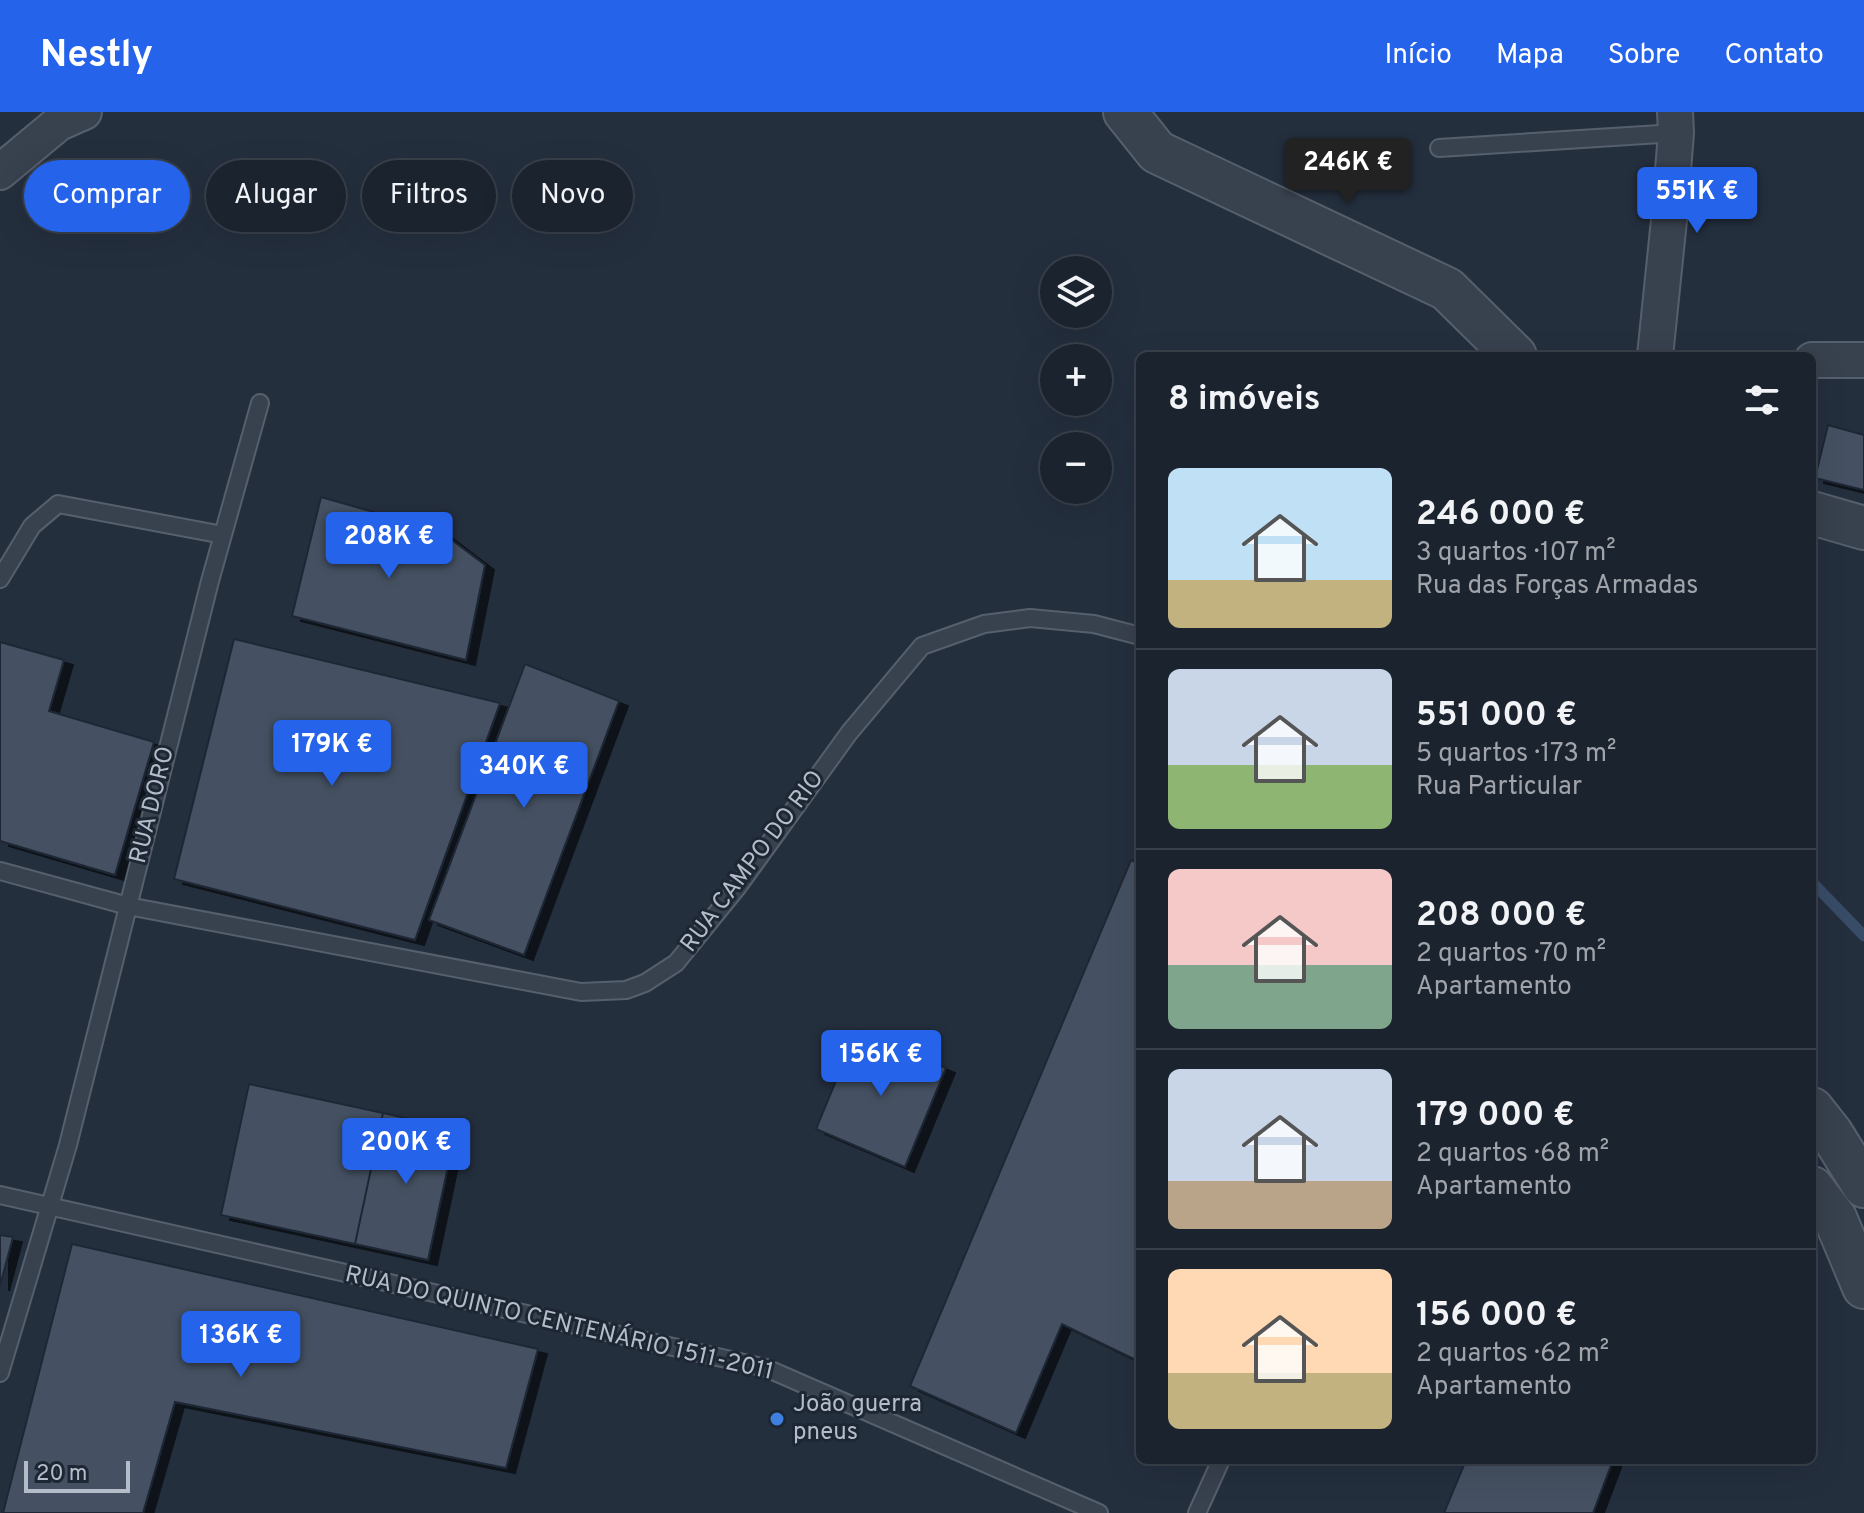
<!DOCTYPE html>
<html lang="pt">
<meta charset="utf-8">
<style>
:root{--surface:#1b232e;--page:#282f3a;--text:#f1f3f6;--muted:#a0a4aa;--line:#39404a;--accent:#2563eb}
body{margin:0;font-family:Overpass,sans-serif;background:var(--page);color:var(--text);height:100vh;display:flex;flex-direction:column;font-size:30px;white-space:nowrap}
*{box-sizing:border-box;margin:0}
p{font-size:26px;color:var(--muted)}
.icon{flex:none;width:44px;height:44px;fill:none;stroke:currentColor;stroke-width:2;stroke-linecap:round;stroke-linejoin:round}
.map{position:relative;flex:1;overflow:hidden}
.sheet{position:absolute;left:1136px;top:240px;width:680px;height:1112px;display:flex;flex-direction:column;background:var(--surface);border-radius:12px;box-shadow:0 8px 32px #0002,0 0 0 2px var(--line)}
.sheet>*{flex:none}
.top-card{position:absolute;left:24px;top:48px;width:760px;height:72px;display:flex;gap:16px}
.fabs{position:absolute;left:1040px;top:144px;display:grid;gap:16px}
.fabs a{display:grid;place-items:center;width:72px;height:72px;border-radius:50%;background:var(--surface);box-shadow:0 8px 32px #0002,0 0 0 2px var(--line);font-size:40px}
.scale{position:absolute;left:24px;bottom:20px;width:106px;box-sizing:border-box;padding-left:8px;border:4px solid #b4bcc9;border-top:0;font-size:22px;line-height:28px;white-space:nowrap;color:#b4bcc9;-webkit-text-stroke:6px #1d2633;paint-order:stroke}
.price{position:absolute;translate:-50% -68px;padding:0 18px;border-radius:8px;background:var(--accent);color:#fff;font-size:26px;line-height:52px;filter:drop-shadow(0 2px 4px #0008)}
.price::after{content:'';position:absolute;left:50%;top:48px;width:24px;height:18px;margin-left:-12px;background:inherit;clip-path:polygon(0 0,100% 0,50% 100%)}
.price.selected{background:#222;color:#fff}
ul{padding:0;list-style:none}
li{display:flex;align-items:center;gap:24px;height:200px;padding:0 32px}
li+li{border-top:2px solid var(--line)}
li span{display:grid;place-items:center;flex:none;width:224px;height:160px;border-radius:12px;color:#555}
li>.icon{margin-inline-start:auto}
span .icon{width:96px;height:96px;fill:#fffc;stroke-width:1}
li b{font-size:34px}
h2{display:flex;justify-content:space-between;align-items:center;height:96px;padding:0 32px;font-size:34px}
.tag{padding:0 28px;border-radius:36px;background:var(--surface);box-shadow:0 8px 32px #0002,0 0 0 2px var(--line);font-size:28px;line-height:72px}
.tag.selected{background:var(--accent);color:#fff}
header{display:flex;align-items:center;gap:48px;box-sizing:border-box;height:112px;padding:0 40px;background:var(--accent);color:#fff}
header strong{font-size:38px}
nav{display:flex;gap:44px;margin-inline-start:auto;font-size:28px}
.map>svg:first-child{display:block}
.lines{fill:none;stroke-linecap:round;stroke-linejoin:round}
.stream{stroke:#394c67;stroke-width:11}
.building{fill:#455162;stroke:#1f2835;stroke-width:2;filter:url(#shadow)}
.service-casing{stroke:#565f6c;stroke-width:20}
.minor-casing{stroke:#565f6c;stroke-width:38}
.tertiary-casing{stroke:#565f6c;stroke-width:46}
.service{stroke:#38414e;stroke-width:16}
.minor{stroke:#38414e;stroke-width:34}
.tertiary{stroke:#38414e;stroke-width:42}
.shop-dot{fill:#3f7fe0;stroke:#1d2633;stroke-width:3}
.labels{text-anchor:middle;dominant-baseline:central;stroke-width:6;stroke-linejoin:round;paint-order:stroke}
.street-label{font-size:24px;fill:#b4bcc9;stroke:#1d2633}
.poi-label{font-size:24px;fill:#b4bcc9;stroke:#1d2633;text-anchor:start}
</style>
<header>
<strong>Nestly</strong>
<nav><a>Início</a><a>Mapa</a><a>Sobre</a><a>Contato</a></nav>
</header>
<div class="map">
<svg width="1864" height="1401" viewBox="0 0 1864 1401">
<defs>
<filter id="shadow"><feDropShadow dx="9" dy="5" stdDeviation="0" flood-color="#0009"/></filter>
</defs>
<rect width="100%" height="100%" fill="#242f3e"/>
<g class="lines">
<path class="stream" d="M1812,770L1864,824"/>
</g>
<path class="building" d="M1828,313L1864,323V378L1815,366Z
M321,385L440,419L485,453L466,548L292,504Z
M234,527L500,591L415,828L174,767Z
M0,530L64,548L49,599L154,630L115,763L0,729Z
M525,552L619,589L524,843L429,808Z
M1131,748L1140,752V1250L1062,1212L1016,1321L910,1274Z
M857,918L946,956L905,1055L816,1017Z
M249,972L383,1001L355,1132L221,1103Z
M383,1001L456,1017L428,1148L355,1132Z
M0,1123L13,1125L0,1174Z
M72,1132L538,1237L506,1356L175,1290L143,1401H3Z
M1466,1348H1613L1593,1401H1444Z"/>
<g class="lines">
<g class="service-casing">
<path id="service" d="M1439,36L1676,21
M0,467L32,414L58,392L223,423
M0,759L128,794L581,880L626,878L645,871L676,851L737,776L849,621L922,534L984,512L1030,506L1094,512L1140,524
M0,1083L766,1256L1099,1401
M0,1261L68,1033L210,469L260,291
M1197,1401L1221,1348"/>
</g>
<g class="minor-casing">
<path id="minor" d="M0,60L59,11L84,0
M1655,244L1669,108L1676,21L1675,0
M1812,248H1864"/>
</g>
<g class="tertiary-casing">
<path id="tertiary" d="M1125,0L1157,40L1447,177L1515,244
M1812,401L1864,416
M1812,997L1831,1021L1864,1074
M1812,1076L1835,1106L1864,1175"/>
</g>
<use href="#service" class="service"/>
<use href="#minor" class="minor"/>
<use href="#tertiary" class="tertiary"/>
</g>
<circle class="shop-dot" cx="777" cy="1307" r="8"/>
<g class="labels">
<g class="street-label">
<text transform="translate(153 693) rotate(-76)">RUA DORO</text>
<text transform="translate(753 750) rotate(-53)">RUA CAMPO DO RIO</text>
<text transform="translate(559 1212) rotate(13)">RUA DO QUINTO CENTENÁRIO 1511-2011</text>
</g>
<g class="poi-label">
<text x="793" y="1293">João guerra<tspan x="793" dy="28">pneus</tspan></text>
</g>
</g>
</svg>
<div class="fabs">
<a><svg class="icon" aria-label="layers" viewBox="0 0 24 24"><path d="M12 4l9 5-9 5-9-5zM3 14l9 5 9-5"/></svg></a>
<a>+</a>
<a>−</a>
</div>
<div class="scale">20 m</div>
<b class="price selected" style="left:1348px;top:94px">246K €</b>
<b class="price" style="left:1697px;top:123px">551K €</b>
<b class="price" style="left:389px;top:468px">208K €</b>
<b class="price" style="left:332px;top:676px">179K €</b>
<b class="price" style="left:524px;top:698px">340K €</b>
<b class="price" style="left:881px;top:986px">156K €</b>
<b class="price" style="left:406px;top:1074px">200K €</b>
<b class="price" style="left:241px;top:1267px">136K €</b>
<div class="top-card">
<a class="tag selected">Comprar</a>
<a class="tag">Alugar</a>
<a class="tag">Filtros</a>
<a class="tag">Novo</a>
</div>
<section class="sheet">
<h2>8 imóveis<svg class="icon" aria-label="filters" viewBox="0 0 24 24"><path d="M4 7h16M4 17h16"/><circle cx="9" cy="7" r="2"/><circle cx="15" cy="17" r="2"/></svg></h2>
<ul>
<li><span style="background:linear-gradient(#bfe0f5 70%,#c2b280 0)"><svg class="icon" aria-label="home" viewBox="0 0 24 24"><path d="M3 11l9-7 9 7M6 9v11h12V9"/></svg></span><div><b>246 000 €</b><p>3 quartos · 107 m²</p><p>Rua das Forças Armadas</p></div></li>
<li><span style="background:linear-gradient(#c9d6e8 60%,#8fb573 0)"><svg class="icon" aria-label="home" viewBox="0 0 24 24"><path d="M3 11l9-7 9 7M6 9v11h12V9"/></svg></span><div><b>551 000 €</b><p>5 quartos · 173 m²</p><p>Rua Particular</p></div></li>
<li><span style="background:linear-gradient(#f6c9c9 60%,#7fa58c 0)"><svg class="icon" aria-label="home" viewBox="0 0 24 24"><path d="M3 11l9-7 9 7M6 9v11h12V9"/></svg></span><div><b>208 000 €</b><p>2 quartos · 70 m²</p><p>Apartamento</p></div></li>
<li><span style="background:linear-gradient(#c9d6e8 70%,#b9a48a 0)"><svg class="icon" aria-label="home" viewBox="0 0 24 24"><path d="M3 11l9-7 9 7M6 9v11h12V9"/></svg></span><div><b>179 000 €</b><p>2 quartos · 68 m²</p><p>Apartamento</p></div></li>
<li><span style="background:linear-gradient(#ffd9b3 65%,#c2b280 0)"><svg class="icon" aria-label="home" viewBox="0 0 24 24"><path d="M3 11l9-7 9 7M6 9v11h12V9"/></svg></span><div><b>156 000 €</b><p>2 quartos · 62 m²</p><p>Apartamento</p></div></li>
</ul>
</section>
</div>
